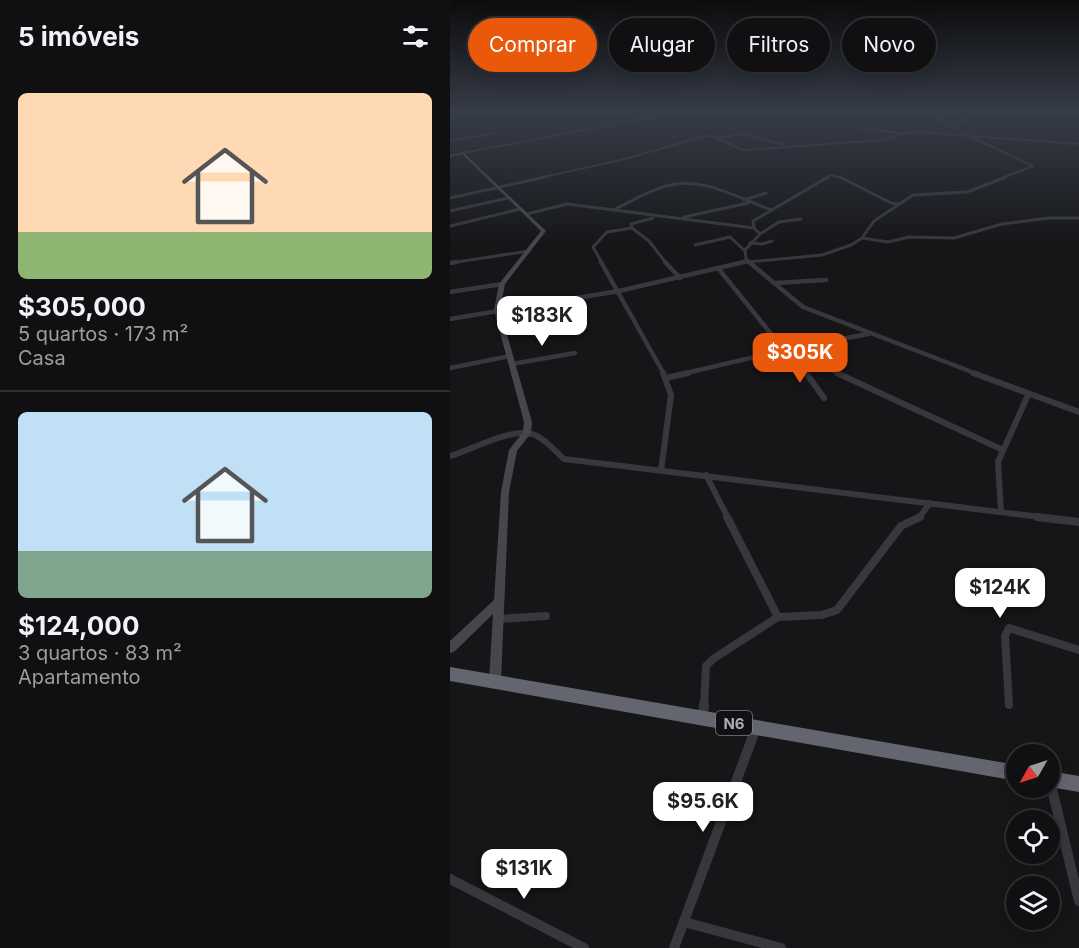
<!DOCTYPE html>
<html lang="pt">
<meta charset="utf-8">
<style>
:root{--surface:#101012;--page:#19191b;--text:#f1f3f6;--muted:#9c9d9f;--line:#303032;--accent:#ea580c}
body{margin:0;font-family:Inter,sans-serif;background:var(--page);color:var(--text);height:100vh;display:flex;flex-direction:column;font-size:22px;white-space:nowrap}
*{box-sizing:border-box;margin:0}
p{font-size:20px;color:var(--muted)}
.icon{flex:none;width:33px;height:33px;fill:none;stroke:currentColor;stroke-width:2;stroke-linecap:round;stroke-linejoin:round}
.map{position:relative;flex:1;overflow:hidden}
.details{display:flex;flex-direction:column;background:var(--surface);width:450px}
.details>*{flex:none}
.banner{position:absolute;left:18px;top:18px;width:520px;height:54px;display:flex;gap:12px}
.needle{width:39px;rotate:231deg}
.fabs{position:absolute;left:556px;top:744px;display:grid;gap:12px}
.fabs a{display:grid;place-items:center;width:54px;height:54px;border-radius:50%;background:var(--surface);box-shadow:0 3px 15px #0003,0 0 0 2px var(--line);font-size:30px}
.price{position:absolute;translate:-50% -51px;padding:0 14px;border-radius:12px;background:#fff;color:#222;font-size:20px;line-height:39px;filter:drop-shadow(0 2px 3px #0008)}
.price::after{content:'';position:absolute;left:50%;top:36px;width:18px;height:14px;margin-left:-9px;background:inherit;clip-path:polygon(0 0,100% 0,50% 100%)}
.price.selected{background:var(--accent);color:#fff}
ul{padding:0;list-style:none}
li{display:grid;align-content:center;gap:12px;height:318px;padding:0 18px}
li+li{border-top:2px solid var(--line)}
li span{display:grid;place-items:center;height:186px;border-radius:9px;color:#555}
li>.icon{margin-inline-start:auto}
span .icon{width:108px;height:108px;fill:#fffc;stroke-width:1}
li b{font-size:26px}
h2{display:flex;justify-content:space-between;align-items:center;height:72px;padding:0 18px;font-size:26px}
.chip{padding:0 21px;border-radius:27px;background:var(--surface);box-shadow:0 3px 15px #0003,0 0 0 2px var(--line);font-size:21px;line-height:54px}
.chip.selected{background:var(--accent);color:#fff}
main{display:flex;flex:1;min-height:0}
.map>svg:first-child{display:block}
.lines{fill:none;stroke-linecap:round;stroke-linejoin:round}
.street-far5{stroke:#37383d;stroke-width:2}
.street-far4{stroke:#37383d;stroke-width:3}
.street-far3{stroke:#37383d;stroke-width:4.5}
.street-far2{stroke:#37383d;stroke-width:6}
.street-far1{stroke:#37383d;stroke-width:8}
.street{stroke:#37383d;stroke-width:10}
.secondary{fill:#45474d;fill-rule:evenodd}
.highway{fill:#63666e;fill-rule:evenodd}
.labels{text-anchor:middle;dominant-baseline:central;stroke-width:5;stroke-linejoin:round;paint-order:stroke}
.shield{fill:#111113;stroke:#7b7e86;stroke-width:1.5}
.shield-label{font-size:15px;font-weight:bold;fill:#a8adb8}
</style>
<main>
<section class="details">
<h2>5 imóveis<svg class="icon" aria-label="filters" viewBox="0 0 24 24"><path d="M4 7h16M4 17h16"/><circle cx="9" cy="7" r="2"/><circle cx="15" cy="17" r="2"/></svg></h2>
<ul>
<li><span style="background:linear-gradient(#ffd9b3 75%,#8fb573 0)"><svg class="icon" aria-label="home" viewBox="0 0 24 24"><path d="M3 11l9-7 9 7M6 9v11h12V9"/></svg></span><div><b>$305,000</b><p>5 quartos · 173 m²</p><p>Casa</p></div></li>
<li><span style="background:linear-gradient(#bfe0f5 75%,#7fa58c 0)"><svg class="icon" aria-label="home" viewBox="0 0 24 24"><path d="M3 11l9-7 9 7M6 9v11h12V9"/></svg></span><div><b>$124,000</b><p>3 quartos · 83 m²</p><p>Apartamento</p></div></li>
</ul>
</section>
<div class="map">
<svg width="629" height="948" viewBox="0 0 629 948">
<rect width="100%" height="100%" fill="#161618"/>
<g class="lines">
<path class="street-far5" d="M477,112L519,136L583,166L552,178
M400,123L406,124L407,128L453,133
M503,126L512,122L516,112
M265,138L295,134L334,145
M0,141L45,133
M13,153L229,112
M89,178L175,159L254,136H262L293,150L434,140L453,133L468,132L629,144
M376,178L381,175L393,178"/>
<path class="street-far4" d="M390,177L441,203L449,204
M0,198L95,177
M294,200L316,193
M165,209C182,201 198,191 216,186C252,175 289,199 322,210
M0,211L58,198
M77,214L117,204L304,228L310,234L295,250L296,259L301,263
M234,217L298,203
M203,218L181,224L182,228L199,241L216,263
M0,226L70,209
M304,228L303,221L378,177
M310,234L329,222L351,219
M412,238L438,242L459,237L504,238L552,224L598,218H629
M300,243L312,244L322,241
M245,245L280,237L294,250
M0,263L79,251
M152,263L143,247L157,232L182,228
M287,263L372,255L401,245L412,238L424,221L463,195L517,192L556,177"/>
<path class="street-far3" d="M151,262L214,374
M215,262L230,278
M299,262L353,307L527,374
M0,263L7,262
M325,283L376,280
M0,292L52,284
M0,319L169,291L294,262
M334,350L418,334
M331,352L391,374
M344,357L357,374
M62,364L125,353
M0,368L60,356
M232,374L334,350L268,268"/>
<path class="street-far2" d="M356,373L374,398
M387,373L553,450
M523,373L629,412
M216,378L238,373
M0,456C22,450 63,426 85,435C96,440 105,451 114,459L599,518
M211,471L221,395L213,373
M256,475L278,518
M551,512L548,462L578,395
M469,518L480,503"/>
<path class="street-far1" d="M587,517L629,522
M328,617L372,615L387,610L451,526L470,517
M48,619L96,616
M559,705L555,636L559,628L629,650
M254,706L256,666L263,659L328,617L277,517"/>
<path class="street" d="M253,717L254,704
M600,781L629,901
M0,879L134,948
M234,922L331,948
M224,948L306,728"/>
<path class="secondary" d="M13,152L96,231L55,284L50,310L82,422L81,433L67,451L59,492L51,681L49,685L45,687L41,685L39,681L43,614L4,652L0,653V641L44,600L51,492L59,450L73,432L74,422L44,310L49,284L91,231L12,154L0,157V155Z"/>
<path class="highway" d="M0,667L567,765V781L0,681Z
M600,771L629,776V792L600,787Z"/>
</g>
<linearGradient id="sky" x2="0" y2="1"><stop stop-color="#0c0c0d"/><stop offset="0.46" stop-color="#363c48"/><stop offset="1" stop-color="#363c48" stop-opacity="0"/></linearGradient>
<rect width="629" height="245" fill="url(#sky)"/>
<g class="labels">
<rect class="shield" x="266" y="711" width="36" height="24" rx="4.5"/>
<g class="shield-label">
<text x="284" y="723">N6</text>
</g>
</g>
</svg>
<div class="fabs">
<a><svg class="needle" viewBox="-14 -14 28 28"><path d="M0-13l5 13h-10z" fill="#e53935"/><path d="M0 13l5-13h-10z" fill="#9c9d9f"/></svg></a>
<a><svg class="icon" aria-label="locate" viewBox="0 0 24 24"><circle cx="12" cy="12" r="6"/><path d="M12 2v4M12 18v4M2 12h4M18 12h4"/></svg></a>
<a><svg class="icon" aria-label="layers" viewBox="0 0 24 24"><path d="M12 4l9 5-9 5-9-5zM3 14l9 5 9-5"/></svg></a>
</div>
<b class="price" style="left:92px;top:347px">$183K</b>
<b class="price selected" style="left:350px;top:384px">$305K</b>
<b class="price" style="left:550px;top:619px">$124K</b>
<b class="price" style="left:253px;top:833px">$95.6K</b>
<b class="price" style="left:74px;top:900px">$131K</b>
<div class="banner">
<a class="chip selected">Comprar</a>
<a class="chip">Alugar</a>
<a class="chip">Filtros</a>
<a class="chip">Novo</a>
</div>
</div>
</main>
